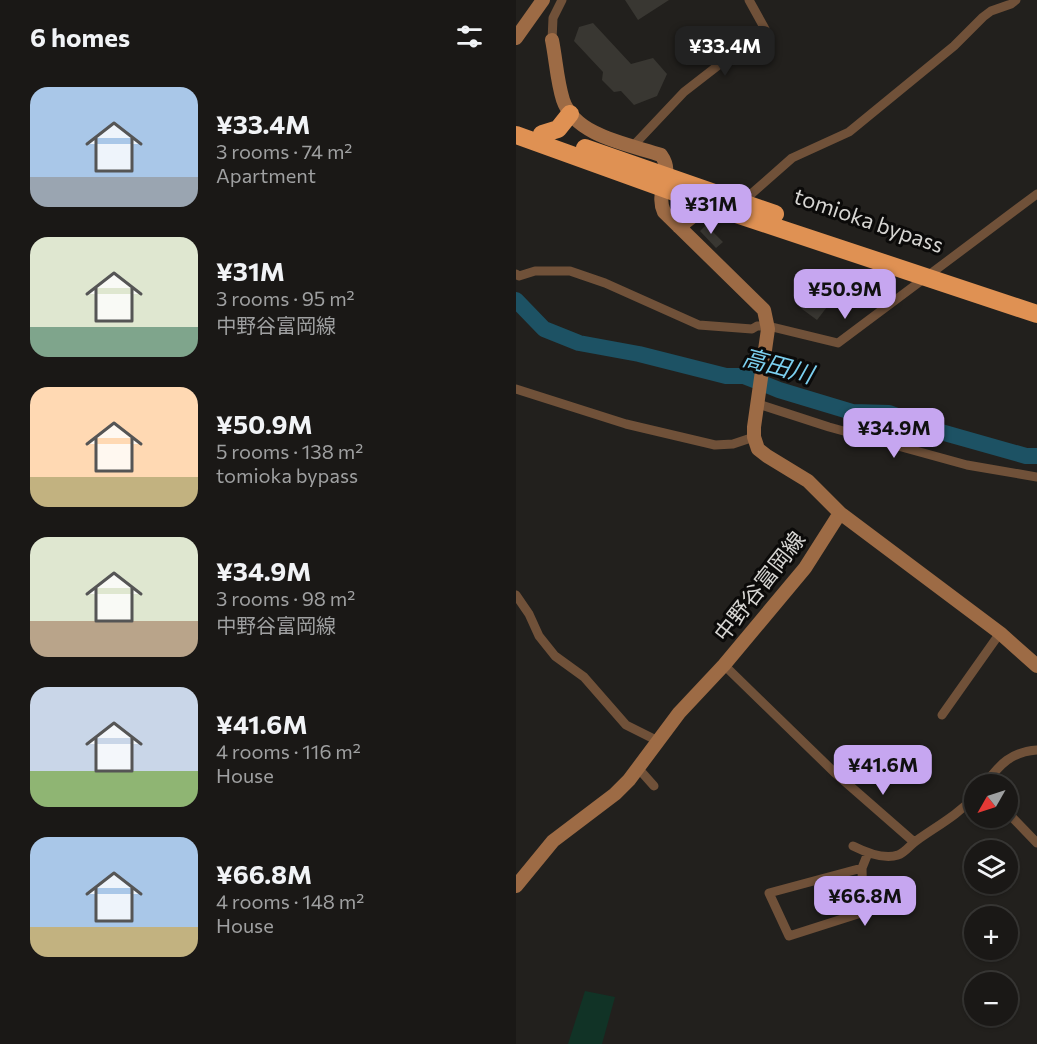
<!DOCTYPE html>
<meta charset="utf-8">
<style>
:root{--surface:#1a1816;--page:#272523;--text:#f1f3f6;--muted:#9fa0a1;--line:#383735;--accent:#c6a6f0}
body{margin:0;font-family:Commissioner,"Noto Sans JP",sans-serif;background:var(--page);color:var(--text);height:100vh;display:flex;flex-direction:column;font-size:22px;white-space:nowrap}
*{box-sizing:border-box;margin:0}
p{font-size:20px;color:var(--muted)}
.icon{flex:none;width:33px;height:33px;fill:none;stroke:currentColor;stroke-width:2;stroke-linecap:round;stroke-linejoin:round}
.map{position:relative;flex:1;overflow:hidden}
.side{display:flex;flex-direction:column;background:var(--surface);width:516px}
.side>*{flex:none}
.needle{width:39px;rotate:231deg}
.controls{position:absolute;left:448px;top:774px;display:grid;gap:12px}
.controls a{display:grid;place-items:center;width:54px;height:54px;border-radius:50%;background:var(--surface);box-shadow:0 2px 4px #0004,0 0 0 2px var(--line);font-size:30px}
.price{position:absolute;translate:-50% -51px;padding:0 14px;border-radius:12px;background:var(--accent);color:#111;font-size:20px;line-height:39px;filter:drop-shadow(0 2px 3px #0008)}
.price::after{content:'';position:absolute;left:50%;top:36px;width:18px;height:14px;margin-left:-9px;background:inherit;clip-path:polygon(0 0,100% 0,50% 100%)}
.price.selected{background:#222;color:#fff}
ul{padding:0;list-style:none}
li{display:flex;align-items:center;gap:18px;height:150px;padding:0 30px}
li span{display:grid;place-items:center;flex:none;width:168px;height:120px;border-radius:18px;color:#555}
li>.icon{margin-inline-start:auto}
span .icon{width:72px;height:72px;fill:#fffc;stroke-width:1}
li b{font-size:26px}
h2{display:flex;justify-content:space-between;align-items:center;height:72px;padding:0 30px;font-size:26px}
main{display:flex;flex:1;min-height:0}
.map>svg:first-child{display:block}
.green{fill:#113326}
.lines{fill:none;stroke-linecap:round;stroke-linejoin:round}
.river{stroke:#1d5264;stroke-width:16}
.building{fill:#393732}
.street{stroke:#705139;stroke-width:9}
.secondary{stroke:#9d6b45;stroke-width:14}
.highway{stroke:#df9153;stroke-width:18}
.labels{text-anchor:middle;dominant-baseline:central;stroke-width:6;stroke-linejoin:round;paint-order:stroke}
.street-label{font-size:22px;fill:#d6d5d2;stroke:#0b0a09}
.water-label{font-size:24px;font-style:italic;fill:#7cd0f0;stroke:#0b0a09}
</style>
<main>
<section class="side">
<h2>6 homes<svg class="icon" aria-label="filters" viewBox="0 0 24 24"><path d="M4 7h16M4 17h16"/><circle cx="9" cy="7" r="2"/><circle cx="15" cy="17" r="2"/></svg></h2>
<ul>
<li><span style="background:linear-gradient(#a9c7e8 75%,#9aa5b1 0)"><svg class="icon" aria-label="home" viewBox="0 0 24 24"><path d="M3 11l9-7 9 7M6 9v11h12V9"/></svg></span><div><b>¥33.4M</b><p>3 rooms · 74 m²</p><p>Apartment</p></div></li>
<li><span style="background:linear-gradient(#dfe7d0 75%,#7fa58c 0)"><svg class="icon" aria-label="home" viewBox="0 0 24 24"><path d="M3 11l9-7 9 7M6 9v11h12V9"/></svg></span><div><b>¥31M</b><p>3 rooms · 95 m²</p><p>中野谷富岡線</p></div></li>
<li><span style="background:linear-gradient(#ffd9b3 75%,#c2b280 0)"><svg class="icon" aria-label="home" viewBox="0 0 24 24"><path d="M3 11l9-7 9 7M6 9v11h12V9"/></svg></span><div><b>¥50.9M</b><p>5 rooms · 138 m²</p><p>tomioka bypass</p></div></li>
<li><span style="background:linear-gradient(#dfe7d0 70%,#b9a48a 0)"><svg class="icon" aria-label="home" viewBox="0 0 24 24"><path d="M3 11l9-7 9 7M6 9v11h12V9"/></svg></span><div><b>¥34.9M</b><p>3 rooms · 98 m²</p><p>中野谷富岡線</p></div></li>
<li><span style="background:linear-gradient(#c9d6e8 70%,#8fb573 0)"><svg class="icon" aria-label="home" viewBox="0 0 24 24"><path d="M3 11l9-7 9 7M6 9v11h12V9"/></svg></span><div><b>¥41.6M</b><p>4 rooms · 116 m²</p><p>House</p></div></li>
<li><span style="background:linear-gradient(#a9c7e8 75%,#c2b280 0)"><svg class="icon" aria-label="home" viewBox="0 0 24 24"><path d="M3 11l9-7 9 7M6 9v11h12V9"/></svg></span><div><b>¥66.8M</b><p>4 rooms · 148 m²</p><p>House</p></div></li>
</ul>
</section>
<div class="map">
<svg width="521" height="1044" viewBox="0 0 521 1044">
<rect width="100%" height="100%" fill="#22201d"/>
<path class="green" d="M69,991L99,997L86,1044H52Z"/>
<g class="lines">
<path class="river" d="M0,300L28,329L63,343L123,354L210,376H228L263,390L336,412L373,413L425,432L510,456H521"/>
</g>
<path class="building" d="M109,0H153L122,20Z
M77,23L115,64L137,58L151,74L141,96L118,105L105,91L98,92L86,80L87,72L58,41L63,27Z
M193,222L199,228L196,231L207,242L200,248L184,231Z
M339,279L350,292L342,299L338,294L335,297L328,290Z
M306,282L321,294L301,320L286,309Z"/>
<g class="lines">
<path class="street" d="M36,40L37,18L46,0
M117,146L168,92L249,29L233,0
M226,202L276,158L333,132L438,46L467,17L475,11L495,4L500,0
M0,274L3,276L19,271H54L89,283L183,325L236,329L241,326H252L322,343L521,194
M0,389L110,424L199,445L217,444L238,437
M242,404L313,427L451,465L521,477
M0,595L13,614L23,636L39,656L68,677L110,725L142,741
M208,665L318,772L398,842
M426,715L484,633
M122,768L138,786
M469,784C484,764 495,752 521,750
M492,813L521,843
M337,846C349,852 368,860 382,855C389,853 394,845 400,841C421,826 442,815 459,796
M346,868L253,893L273,936L345,913L347,910L346,868L352,853"/>
<path class="secondary" d="M0,38L27,0
M36,40C40,60 41,81 47,100C59,136 112,144 145,155C160,176 138,190 148,212L248,310L252,329L238,427V437L242,449L251,456L292,481L324,513L484,633L521,666
M163,227L193,204
M0,886L37,841L99,794L113,780L163,713L208,665L289,568L324,513"/>
<path class="highway" d="M26,134L42,129L54,114
M0,135L211,211L521,314
M69,148L259,214"/>
</g>
<g class="labels">
<g class="street-label">
<text transform="translate(353 220) rotate(19)">tomioka bypass</text>
<text transform="translate(243 586) rotate(-52)">中野谷富岡線</text>
</g>
<g class="water-label">
<text transform="translate(262 365) rotate(15)">高田川</text>
</g>
</g>
</svg>
<div class="controls">
<a><svg class="needle" viewBox="-14 -14 28 28"><path d="M0-13l5 13h-10z" fill="#e53935"/><path d="M0 13l5-13h-10z" fill="#9fa0a1"/></svg></a>
<a><svg class="icon" aria-label="layers" viewBox="0 0 24 24"><path d="M12 4l9 5-9 5-9-5zM3 14l9 5 9-5"/></svg></a>
<a>+</a>
<a>−</a>
</div>
<b class="price selected" style="left:209px;top:77px">¥33.4M</b>
<b class="price" style="left:195px;top:235px">¥31M</b>
<b class="price" style="left:329px;top:320px">¥50.9M</b>
<b class="price" style="left:378px;top:459px">¥34.9M</b>
<b class="price" style="left:367px;top:796px">¥41.6M</b>
<b class="price" style="left:349px;top:927px">¥66.8M</b>
</div>
</main>
